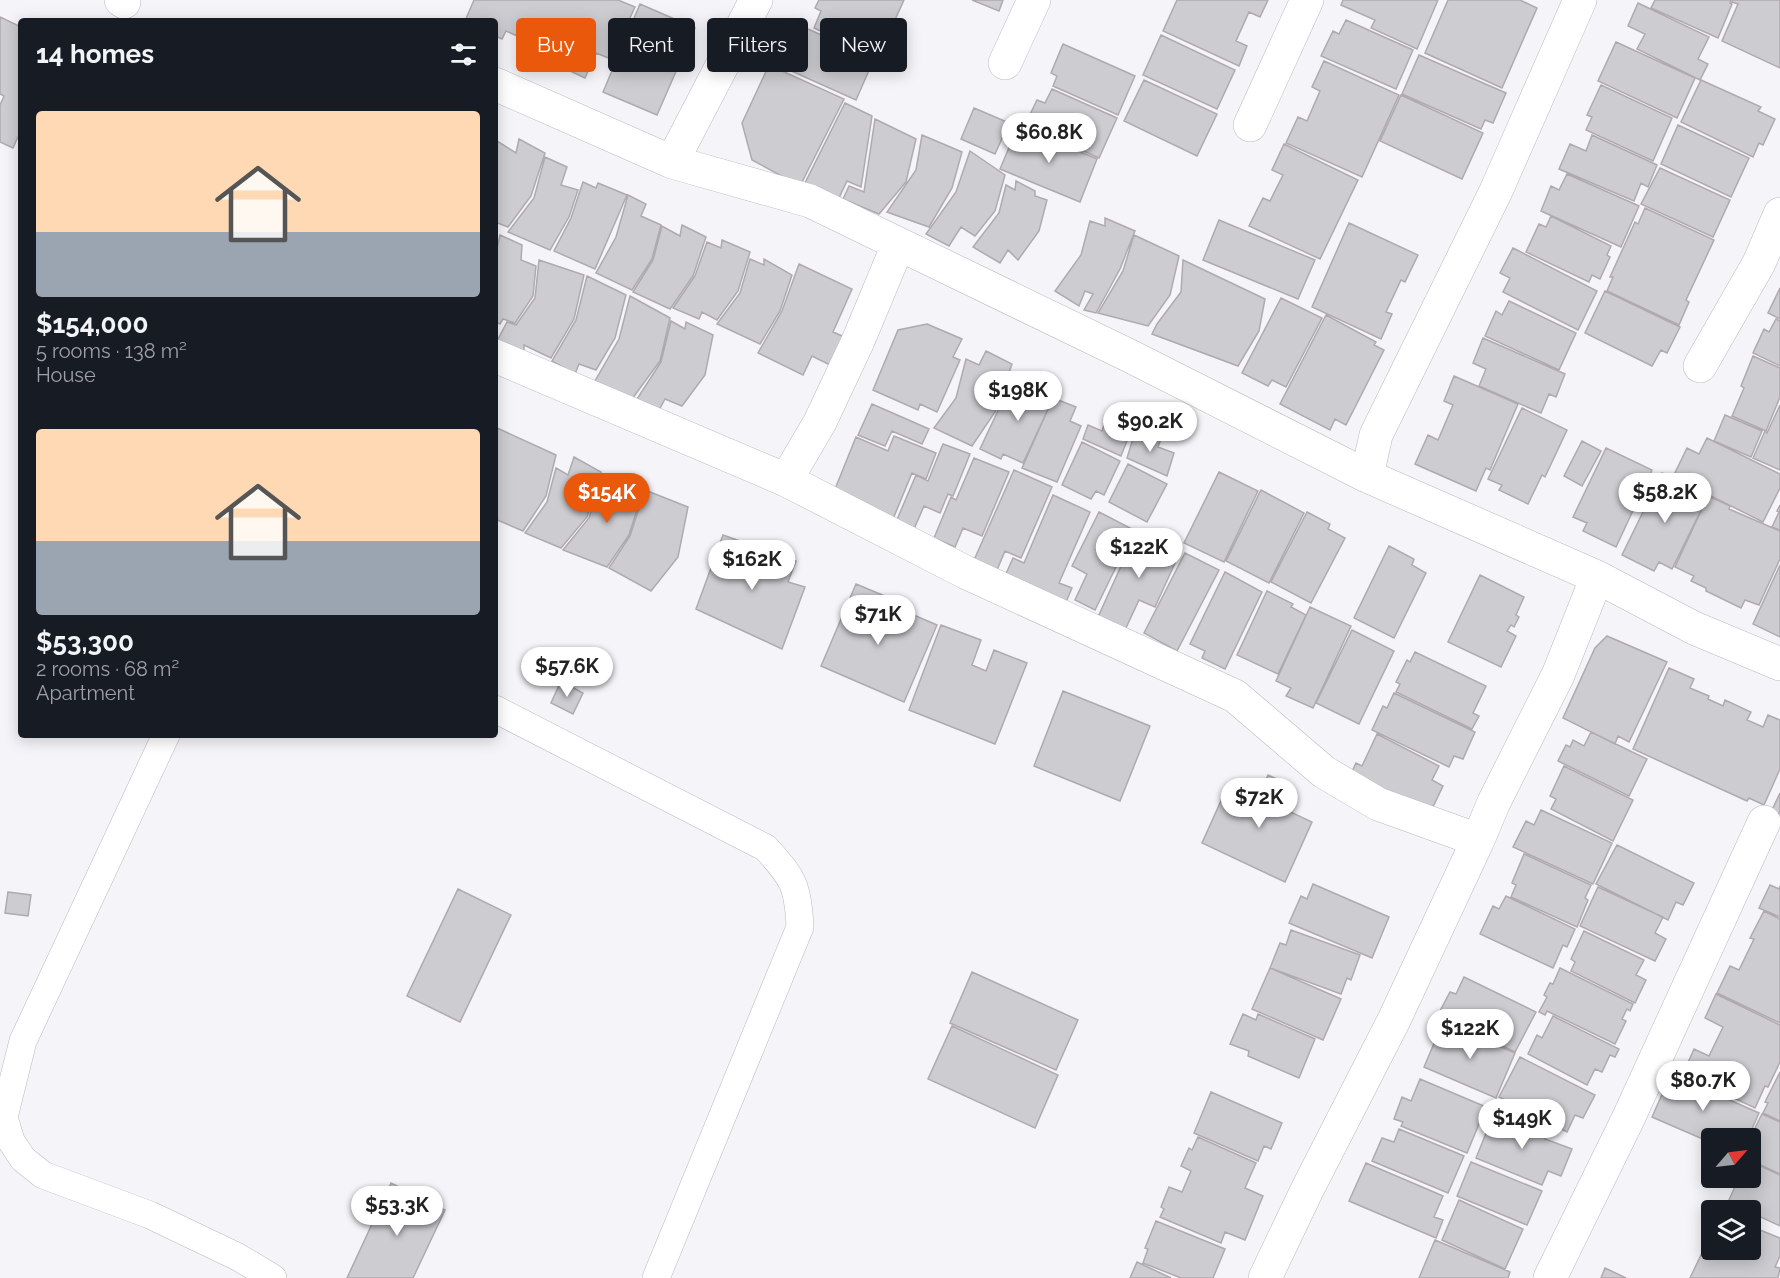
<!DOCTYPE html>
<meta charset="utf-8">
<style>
:root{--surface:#171b24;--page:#242831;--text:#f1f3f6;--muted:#9ea1a6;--accent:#ea580c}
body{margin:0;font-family:Raleway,sans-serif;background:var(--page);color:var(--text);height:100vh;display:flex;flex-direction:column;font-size:22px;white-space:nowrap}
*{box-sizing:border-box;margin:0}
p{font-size:20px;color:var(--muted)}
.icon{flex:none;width:33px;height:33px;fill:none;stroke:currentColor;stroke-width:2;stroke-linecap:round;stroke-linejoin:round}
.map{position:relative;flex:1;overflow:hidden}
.drawer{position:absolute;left:18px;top:18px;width:480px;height:720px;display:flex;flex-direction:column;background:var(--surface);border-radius:6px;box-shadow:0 3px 15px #0003}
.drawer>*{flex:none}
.hud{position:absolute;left:516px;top:18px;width:570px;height:54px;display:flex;gap:12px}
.needle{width:39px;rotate:62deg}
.buttons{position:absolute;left:1701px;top:1128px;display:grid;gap:12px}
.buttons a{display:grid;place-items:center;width:60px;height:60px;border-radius:6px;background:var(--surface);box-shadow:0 3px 15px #0003;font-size:30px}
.price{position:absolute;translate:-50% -51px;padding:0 14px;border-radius:21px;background:#fff;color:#222;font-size:20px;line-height:39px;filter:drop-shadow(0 2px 3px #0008)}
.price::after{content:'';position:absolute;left:50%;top:36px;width:18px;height:14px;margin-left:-9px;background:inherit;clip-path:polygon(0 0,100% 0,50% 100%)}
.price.selected{background:var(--accent);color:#fff}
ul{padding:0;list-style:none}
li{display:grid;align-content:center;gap:12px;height:318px;padding:0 18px}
li span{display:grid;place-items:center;height:186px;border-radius:6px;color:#555}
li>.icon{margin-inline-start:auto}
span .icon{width:108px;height:108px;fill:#fffc;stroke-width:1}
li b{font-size:26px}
h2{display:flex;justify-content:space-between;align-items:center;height:72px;padding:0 18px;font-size:26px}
.pill{padding:0 21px;border-radius:6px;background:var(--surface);box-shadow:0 3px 15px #0003;font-size:21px;line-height:54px}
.pill.selected{background:var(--accent);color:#fff}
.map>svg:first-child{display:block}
.building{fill:#cdccd1;stroke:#adabb0;stroke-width:1.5}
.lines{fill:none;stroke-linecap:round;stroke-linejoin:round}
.lane-casing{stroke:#bbb9be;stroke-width:28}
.street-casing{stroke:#bbb9be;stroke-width:34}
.lane{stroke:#fff;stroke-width:27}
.street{stroke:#fff;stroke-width:33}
</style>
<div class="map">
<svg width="1780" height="1278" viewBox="0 0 1780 1278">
<rect width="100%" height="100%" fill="#f5f4f9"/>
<path class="building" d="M474,0H618L635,7L611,59L596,53L585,78L538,56L542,47L506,31L502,39L495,36V21H465Z
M819,0H904L878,57L814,28L821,11L815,8Z
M972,0H1003L999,11Z
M1177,0H1268L1260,17L1249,12L1236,41L1247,46L1239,66L1163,31Z
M1343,0H1438L1417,49L1371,28L1375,20L1341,5Z
M1448,0H1520L1537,8L1502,88L1425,53Z
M1655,0H1731L1730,3L1732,4L1718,38L1651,8Z
M1733,0H1780V68L1722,41L1738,4L1732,2Z
M1638,3L1709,37L1698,59L1708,64L1700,80L1637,49L1645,34L1628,26Z
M640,4L695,28L657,115L603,92Z
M0,17L21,27V130L13,148L0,142V105L4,96L0,94Z
M1346,20L1413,50L1396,89L1321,56L1333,31L1339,34Z
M797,24L874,59L856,100L787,69L794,53L784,49Z
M1161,35L1235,70L1217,109L1143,75Z
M1616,42L1695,78L1677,118L1598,81Z
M1063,44L1135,76L1118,115L1053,86L1057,76L1051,73Z
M1419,55L1506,93L1493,123L1485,120L1481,129L1402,94Z
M1324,61L1399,95L1362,177L1286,143L1298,117L1307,121L1320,91L1312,87Z
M769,65L844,99L800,186L752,160L742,123Z
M1144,80L1217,114L1197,156L1124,121Z
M1701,80L1761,107L1758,111L1775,119L1763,145L1759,143L1753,157L1681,122Z
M1601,85L1672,118L1653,161L1586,130L1592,117L1587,115Z
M1052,89L1117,118L1099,158L1025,125L1037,100L1045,103Z
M1401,95L1483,133L1462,179L1380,141Z
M845,103L872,116L861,187L847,181L839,198L805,183Z
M974,108L1009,123L995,154L961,139Z
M875,119L916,139L906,182L879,214L843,199L849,186L864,192Z
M1678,125L1749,158L1731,197L1661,164Z
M1018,126L1097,159L1080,202L1000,169Z
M922,135L962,152L952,188L929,227L887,212L916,170Z
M1592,135L1657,165L1648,187L1641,183L1634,201L1559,169L1570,144L1586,151Z
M519,139L545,153L531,196L508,227L495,222V148L497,141L516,153Z
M1284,144L1358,180L1320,259L1249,226L1263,198L1270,201L1283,175L1272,170Z
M970,151L1005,175L995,211L975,236L961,227L949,246L926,234L956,192Z
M545,157L567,167L561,185L578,190L569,217L550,250L508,232L534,198Z
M1660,168L1730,200L1713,237L1641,204Z
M1567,174L1639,206L1621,247L1541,211L1551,186L1559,190Z
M1016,181L1035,191V196L1047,200L1039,231L1018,260L1008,250L1000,263L973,247L999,213L1006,185L1015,190Z
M583,182L596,188L598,183L627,195L595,269L554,251L571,218Z
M628,195L646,204L641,216L661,225L652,259L632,290L596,273L616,237Z
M1645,208L1714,240L1686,300L1689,302L1679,325L1607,291L1613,277H1610L1635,222L1638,224Z
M1551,216L1611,246L1607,255L1610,257L1600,279L1592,275L1589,282L1526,252L1539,224L1546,227Z
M1105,218L1135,231L1120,269L1096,313L1084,310L1093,294L1085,291L1079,306L1055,291L1081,255L1090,221L1105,226Z
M1219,220L1315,260L1298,299L1203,260Z
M1349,223L1418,255L1405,282L1401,280L1386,312L1392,314L1381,339L1312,307Z
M682,225L706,237L693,276L670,309L633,292L653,260L662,226L680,236Z
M500,235L522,245L521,260L536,266L533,296L515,323L503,319L500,324L495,322V258Z
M1134,235L1179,256L1170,295L1148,326L1098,313L1123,271Z
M722,240L750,252L738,291L717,320L702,312L699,319L673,308L695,276L707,242L721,248Z
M1513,248L1597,291L1578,330L1503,292L1510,278L1500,273Z
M750,259L764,265V259L792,275L780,311L760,344L717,324L740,293Z
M539,260L584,275L574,319L551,358L524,345V352L497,341L507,322L516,325L535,298Z
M1183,260L1265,299L1259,331L1238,366L1152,334L1157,324L1181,292Z
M799,264L852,289L833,332L847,338L834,367L812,356L803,375L758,353L782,311Z
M587,276L626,295L615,338L596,370L579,364L575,374L552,361L576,320Z
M1780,288V319L1768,313Z
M1605,291L1680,327L1667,353L1661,350L1652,366L1585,333Z
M630,296L670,318L660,361L632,399L595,381L619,339Z
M1281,298L1322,318L1286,387L1272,380L1268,386L1242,373Z
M1509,301L1576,333L1559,370L1485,336L1496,311L1502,315Z
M1326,315L1376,342L1374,345L1384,350L1346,425L1335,419L1330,430L1280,404Z
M1776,319L1780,321V366L1753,353L1764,329L1769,332Z
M671,321L685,329L686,322L713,335L705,375L682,406L665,399L658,412L637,399L661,362Z
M927,324L962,339L953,357L960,360L937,412L920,404L918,410L873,390L898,330Z
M1483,338L1565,374L1556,397L1549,394L1541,413L1479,386L1486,369L1473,363Z
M986,351L1012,364L995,412L972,446L934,428L956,398L966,359L979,365Z
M1753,356L1780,368V397L1766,431L1732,416L1744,388L1741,386Z
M1454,376L1518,404L1490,470L1486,468L1476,491L1415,464L1428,435L1438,440L1453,405L1444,401Z
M1029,382L1055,394L1023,463L1003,454L1001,459L980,449L1011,383L1026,390Z
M1053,398L1076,407L1070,421L1081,426L1057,482L1022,468Z
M872,404L929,429L922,444L892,431L885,446L858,435Z
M1780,405V470L1753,458L1765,431L1767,433Z
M1522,408L1567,430L1545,477L1542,475L1528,504L1499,490L1502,485L1488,479Z
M1725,415L1762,431L1751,457L1714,441Z
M1105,422L1130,433L1121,456L1083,439L1088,425L1102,431Z
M495,427L556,455L546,496L523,531L495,519Z
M1136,429L1161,439L1158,447L1174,453L1167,476L1127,458Z
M894,436L936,453L926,479L912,473L893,519L833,494L856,437L888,451Z
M1707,438L1780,474V488L1763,522L1673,477L1687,448L1699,454Z
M1582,441L1601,451L1582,486L1564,476Z
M1082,442L1120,461L1104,495L1096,491L1091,499L1062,485Z
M943,444L970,454L953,496L948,494L940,513L924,506L914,529L896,522L916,475L928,481Z
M1606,448L1652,470L1616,547L1583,531L1587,523L1573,517Z
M574,457L601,472L587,517L561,548L525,533L547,502L556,468L568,475Z
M974,458L1009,472L982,536L963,528L955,547L934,538L951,497L956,500Z
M1128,464L1167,484L1147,522L1109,502Z
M1014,470L1052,487L1021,558L1005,551L997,570L974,560Z
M1219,472L1258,491L1224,562L1184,543Z
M1662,473L1707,498L1672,569L1659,562L1654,571L1622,555Z
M621,479L643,490L629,535L607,567L563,550L589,518L600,480L620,491Z
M645,490L688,507L678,557L651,591L609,568L630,536Z
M1261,490L1304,513L1269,583L1226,561Z
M1053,495L1090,512L1059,583L1072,588L1066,602L1005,576L1013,558L1024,563Z
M1708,496L1730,506L1729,509L1780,531V559L1759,605L1745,600L1741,608L1706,591V588L1691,581L1694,576L1675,567Z
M1780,505V530L1772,527L1779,512L1777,511Z
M1099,512L1134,530L1095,610L1075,600L1087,574L1072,566Z
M1307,512L1330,524L1328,529L1345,538L1311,603L1271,582Z
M1137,531L1181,550L1155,607L1139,600L1125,630L1098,617Z
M723,535L796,561L788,582L805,587L782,649L696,609Z
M1389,546L1414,559L1412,565L1426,573L1394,638L1354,618Z
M1185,553L1219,570L1177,651L1144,633Z
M1780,565V637L1753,624Z
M1225,572L1262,592L1225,669L1202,658L1205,651L1190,644Z
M1480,575L1524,597L1516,615L1519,617L1514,627L1511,625L1507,631L1516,636L1501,667L1448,642Z
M856,584L887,597L879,616L893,622L896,616L906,620L909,613L937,625L904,702L821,666Z
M1267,591L1293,604L1291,607L1306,615L1278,674L1237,655Z
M1310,607L1351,626L1313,708L1286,696L1291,688L1276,681Z
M941,625L981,640L972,665L986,671L994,650L1027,663L995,744L909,710Z
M1352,630L1394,651L1359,724L1316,703Z
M1607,636L1667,662L1629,742L1618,736L1615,744L1563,718L1595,648Z
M1415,652L1486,686L1473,713L1479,716L1472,729L1396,692L1400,684L1396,682L1407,660L1410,662Z
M1669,668L1694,679L1690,688L1709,696L1708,699L1723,706L1725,700L1751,712L1747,720L1763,727L1768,715L1780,720V769L1764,805L1749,798L1747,801L1633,749Z
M561,681L583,693L573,714L551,703Z
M1063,691L1150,726L1120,801L1034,766Z
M1394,693L1475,732L1463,759L1454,756L1449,767L1372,730L1383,706L1387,708Z
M1591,732L1647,759L1629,796L1558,761L1566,745L1570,747L1573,740L1584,746Z
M1377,734L1439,766L1432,780L1443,786L1428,817L1349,778L1356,763L1362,766Z
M1564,766L1633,800L1613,841L1551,809L1556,799L1550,796Z
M1268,775L1292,786L1282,808L1312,822L1285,882L1202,843L1229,783L1258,797Z
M1780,793V814L1772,810Z
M1541,810L1612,843L1593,884L1513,847L1526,821L1534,825Z
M1617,845L1694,883L1683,905L1676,902L1668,920L1596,884Z
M1524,854L1591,885L1585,898L1588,900L1577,927L1511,897L1516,885L1512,883Z
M1313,884L1389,917L1372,958L1289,923L1301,896L1307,899Z
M1770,885L1779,889L1780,886V917L1759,908Z
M1598,887L1663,917L1655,933L1666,939L1655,961L1580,926Z
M458,889L511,915L460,1022L407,996Z
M8,892L31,895L28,916L5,913Z
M1506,896L1575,929L1567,947L1563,945L1553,968L1480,934L1493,906L1499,909Z
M1764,911L1780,919V1023L1717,993L1730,966L1739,970L1754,939L1750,938Z
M1291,930L1360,955L1351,980L1347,978L1341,994L1270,968L1280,943L1286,945Z
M1584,931L1644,960L1636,975L1646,980L1635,1003L1571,971L1575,962L1571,959Z
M1270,968L1341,999L1323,1040L1252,1009Z
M1560,968L1633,1004L1630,1011L1627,1009L1622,1019L1626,1021L1615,1044L1547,1011L1545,1015L1539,1012L1547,997L1544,995L1550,983L1553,984Z
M972,972L1078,1020L1056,1070L950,1023Z
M1464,977L1536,1012L1515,1052L1438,1015L1450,992L1456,994Z
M1716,994L1780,1025V1062L1768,1087L1765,1086L1755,1108L1683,1074L1694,1049L1709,1056L1723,1027L1705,1018Z
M1243,1014L1256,1020L1258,1014L1315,1039L1299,1078L1248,1056L1249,1051L1230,1044Z
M1553,1016L1619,1049L1615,1057L1610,1055L1602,1072L1595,1069L1587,1085L1528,1054L1537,1035L1542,1038Z
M1443,1022L1515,1053L1496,1098L1424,1067Z
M952,1026L1058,1075L1035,1128L928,1079Z
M1520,1057L1595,1095L1583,1118L1575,1115L1567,1132L1499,1097Z
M1780,1072V1121L1763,1113L1768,1103L1765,1102Z
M1671,1074L1759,1113L1748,1138H1712V1143L1652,1117Z
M1420,1079L1486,1107L1467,1153L1401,1126L1403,1122L1394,1119L1402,1097L1411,1101Z
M1211,1092L1282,1123L1271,1149L1264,1146L1258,1161L1194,1133Z
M1495,1111L1547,1133L1545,1139L1572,1149L1561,1176L1548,1171L1542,1185L1476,1158Z
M1762,1114L1780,1122V1174L1750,1160V1138Z
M1399,1129L1464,1156L1448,1193L1372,1161L1382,1138L1394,1142Z
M1198,1137L1256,1163L1245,1188L1263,1196L1245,1240L1225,1232L1221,1243L1160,1217L1164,1209L1161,1207L1169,1187L1182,1192L1191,1171L1181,1166L1189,1148L1192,1150Z
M1750,1161L1780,1175V1226L1750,1212V1210L1728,1202L1739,1178H1750Z
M1471,1162L1542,1191L1527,1225L1457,1196Z
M1366,1163L1443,1196L1434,1217L1443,1220L1436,1238L1349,1201Z
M391,1183L445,1210L413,1278H347Z
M1459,1200L1523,1229L1505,1269L1442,1240Z
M1156,1221L1225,1249L1213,1278H1181L1143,1263L1148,1249L1145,1248Z
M1750,1226L1780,1238V1256L1775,1267L1780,1268L1778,1278H1690L1712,1232V1250H1750Z
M1435,1240L1510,1272L1508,1278H1419Z
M1137,1262L1171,1278H1130Z
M1605,1268L1626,1278H1601Z"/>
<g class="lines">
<g class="lane-casing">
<path id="lane" d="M495,709L766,848C793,878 798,885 800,927L656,1278
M166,735L23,1041L4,1117L11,1141L23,1159L43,1175L150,1215L238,1257L273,1278"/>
</g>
<g class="street-casing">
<path id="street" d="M121,0L124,2
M1005,63L1034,0
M495,84L672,162L810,201L1130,356L1367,476L1597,577L1694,628L1780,664
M1250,125L1307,0
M672,162L756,0
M495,356L786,480L965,572L1235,696L1324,772L1378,804L1478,840
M1700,366L1759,263L1780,214
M1367,476L1376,435L1496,191L1580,0
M786,480L820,422L858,341L898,245
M1265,1278L1308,1188L1394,1020L1478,840L1494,802L1558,675L1597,577
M1550,1278L1628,1119L1764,822"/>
</g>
<use href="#lane" class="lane"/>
<use href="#street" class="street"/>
</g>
</svg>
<div class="buttons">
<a><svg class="needle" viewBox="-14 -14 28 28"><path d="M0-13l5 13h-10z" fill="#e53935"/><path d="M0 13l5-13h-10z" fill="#9ea1a6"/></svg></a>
<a><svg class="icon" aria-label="layers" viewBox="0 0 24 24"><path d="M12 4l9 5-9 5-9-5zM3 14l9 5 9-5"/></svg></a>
</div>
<b class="price" style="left:1049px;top:164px">$60.8K</b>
<b class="price" style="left:1018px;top:422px">$198K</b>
<b class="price" style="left:1150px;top:453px">$90.2K</b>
<b class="price selected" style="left:607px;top:524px">$154K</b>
<b class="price" style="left:1665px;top:524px">$58.2K</b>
<b class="price" style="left:1139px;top:579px">$122K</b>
<b class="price" style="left:752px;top:591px">$162K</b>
<b class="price" style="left:878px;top:646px">$71K</b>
<b class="price" style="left:567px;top:698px">$57.6K</b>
<b class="price" style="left:1259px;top:829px">$72K</b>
<b class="price" style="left:1470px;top:1060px">$122K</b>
<b class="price" style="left:1703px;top:1112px">$80.7K</b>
<b class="price" style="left:1522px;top:1150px">$149K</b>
<b class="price" style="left:397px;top:1237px">$53.3K</b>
<div class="hud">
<a class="pill selected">Buy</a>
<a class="pill">Rent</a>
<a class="pill">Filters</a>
<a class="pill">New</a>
</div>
<section class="drawer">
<h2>14 homes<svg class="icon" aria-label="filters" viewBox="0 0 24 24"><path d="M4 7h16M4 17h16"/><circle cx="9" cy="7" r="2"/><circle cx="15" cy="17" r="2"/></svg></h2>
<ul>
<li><span style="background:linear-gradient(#ffd9b3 65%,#9aa5b1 0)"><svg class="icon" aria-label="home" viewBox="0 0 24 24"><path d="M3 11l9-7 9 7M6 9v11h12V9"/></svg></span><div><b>$154,000</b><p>5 rooms · 138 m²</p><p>House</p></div></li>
<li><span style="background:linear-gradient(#ffd9b3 60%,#9aa5b1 0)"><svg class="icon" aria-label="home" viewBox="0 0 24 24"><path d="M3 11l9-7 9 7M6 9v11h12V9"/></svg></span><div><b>$53,300</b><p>2 rooms · 68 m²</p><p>Apartment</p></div></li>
</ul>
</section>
</div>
